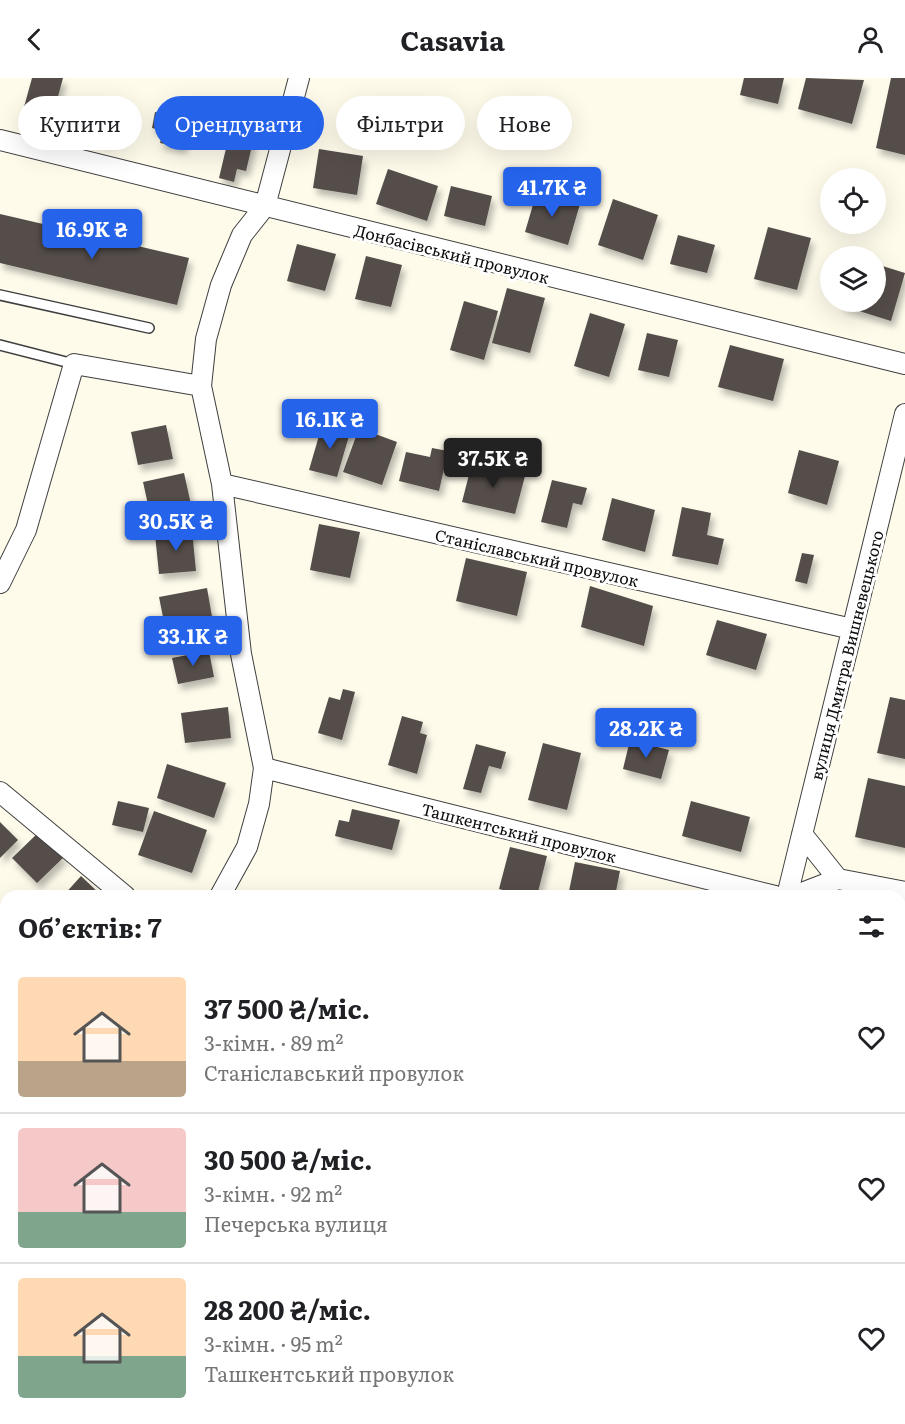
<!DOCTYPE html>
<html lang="uk">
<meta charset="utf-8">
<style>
:root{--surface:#fff;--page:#f2f2f2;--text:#202124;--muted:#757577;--line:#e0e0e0;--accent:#2563eb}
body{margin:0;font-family:Literata,serif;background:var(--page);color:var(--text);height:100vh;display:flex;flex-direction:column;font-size:22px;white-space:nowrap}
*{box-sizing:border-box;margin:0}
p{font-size:20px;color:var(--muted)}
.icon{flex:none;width:33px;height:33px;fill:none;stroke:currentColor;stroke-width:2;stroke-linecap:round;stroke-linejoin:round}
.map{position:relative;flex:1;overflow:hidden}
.drawer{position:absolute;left:0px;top:812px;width:906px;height:536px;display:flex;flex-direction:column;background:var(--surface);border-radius:18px 18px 0 0;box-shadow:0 6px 24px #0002}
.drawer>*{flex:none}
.guide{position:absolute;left:18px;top:18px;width:600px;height:54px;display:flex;gap:12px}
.controls{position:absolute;left:820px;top:90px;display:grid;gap:12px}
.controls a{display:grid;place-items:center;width:66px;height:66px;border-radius:50%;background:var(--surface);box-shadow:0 6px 24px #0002;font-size:30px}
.price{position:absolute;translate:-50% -51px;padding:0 14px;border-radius:6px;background:var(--accent);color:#fff;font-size:20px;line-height:39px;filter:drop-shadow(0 2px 3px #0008)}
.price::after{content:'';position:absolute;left:50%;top:36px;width:18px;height:14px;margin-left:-9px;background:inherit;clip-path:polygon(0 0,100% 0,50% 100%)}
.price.current{background:#222;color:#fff}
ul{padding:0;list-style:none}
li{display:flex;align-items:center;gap:18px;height:150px;padding:0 18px}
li+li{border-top:2px solid var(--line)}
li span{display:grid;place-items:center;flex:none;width:168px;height:120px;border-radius:6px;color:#555}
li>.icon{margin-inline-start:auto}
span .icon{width:72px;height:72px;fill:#fffc;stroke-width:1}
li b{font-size:26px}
h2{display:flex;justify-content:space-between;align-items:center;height:72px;padding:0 18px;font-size:26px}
.tag{padding:0 21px;border-radius:27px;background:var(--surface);box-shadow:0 6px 24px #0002;font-size:21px;line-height:54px}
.tag.current{background:var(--accent);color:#fff}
header{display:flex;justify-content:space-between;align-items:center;height:78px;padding:0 18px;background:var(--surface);font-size:27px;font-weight:700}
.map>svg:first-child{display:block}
.building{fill:#544d49;filter:url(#shadow)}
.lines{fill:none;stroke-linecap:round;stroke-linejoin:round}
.service-casing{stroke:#3f3f3f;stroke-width:12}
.minor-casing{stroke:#3f3f3f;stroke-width:22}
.service{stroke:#fff;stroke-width:9}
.minor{stroke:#fff;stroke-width:20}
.labels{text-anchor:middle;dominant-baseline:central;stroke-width:6;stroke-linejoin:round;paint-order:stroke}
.street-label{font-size:16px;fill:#0c0c0c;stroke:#fff}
</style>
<header><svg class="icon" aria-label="back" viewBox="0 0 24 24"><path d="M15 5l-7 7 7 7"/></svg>Casavia<svg class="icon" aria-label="person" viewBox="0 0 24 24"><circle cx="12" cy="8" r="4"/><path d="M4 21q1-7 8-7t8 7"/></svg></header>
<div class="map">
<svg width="905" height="1346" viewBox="0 0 905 1346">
<defs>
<filter id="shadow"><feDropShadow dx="3.5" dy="6" stdDeviation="3" flood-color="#0004"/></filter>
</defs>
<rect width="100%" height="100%" fill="#fefbeb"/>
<path class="building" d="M32,0H63L53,37L24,29Z
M744,0H784L778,26L740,17Z
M806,0L864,2L852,46L798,31Z
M891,0H905V77L876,70Z
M91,31L116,36L110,64L85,58Z
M155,34L189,41L183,70L160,65L163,53L152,50Z
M233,41L257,47L246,93L237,91L234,104L219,100Z
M319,71L363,78L357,117L313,110Z
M388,91L438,108L427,143L376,126Z
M451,108L492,118L485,148L444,138Z
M537,113L580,126L568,167L525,154Z
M613,121L658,137L643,182L598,167Z
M0,136L189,180L177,227L0,185Z
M768,149L811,160L797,212L754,201Z
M678,157L715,167L707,195L670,186Z
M297,166L336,176L325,213L287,203Z
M366,178L402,187L391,229L355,221Z
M876,186L905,195L891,243L840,227L841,224H876Z
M507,210L545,220L530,275L492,265Z
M464,223L498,233L484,282L450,272Z
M590,235L625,246L609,299L574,288Z
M647,255L678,262L669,299L638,292Z
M730,267L784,281L773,323L718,309Z
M323,344L351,351L337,399L309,392Z
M166,347L173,381L138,387L131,354Z
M359,350L397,364L382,407L343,394Z
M432,370L448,373L439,413L399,403L406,374L430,379Z
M799,372L839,383L827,427L788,415Z
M472,385L525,398L515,436L462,424Z
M184,395L194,440L153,449L143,404Z
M552,402L587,410L582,427L573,425L567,450L541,444Z
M612,420L655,432L645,474L602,462Z
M682,429L711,435L707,457L724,461L718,487L672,478Z
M319,446L360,454L350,500L310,492Z
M192,452L196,493L159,496L155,456Z
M802,475L814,477L807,506L795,503Z
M466,480L527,494L517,538L456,523Z
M590,508L653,528L644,568L581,549Z
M207,510L214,550L167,559L159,519Z
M717,542L767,556L756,592L706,577Z
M209,573L214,599L178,606L172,580Z
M343,611L355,614L342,662L318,655L329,619L340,622Z
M890,619L905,622V681L877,675Z
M228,629L231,660L185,665L181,635Z
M402,638L423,644L420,655L427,657L417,696L388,687Z
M630,662L669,672L661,701L623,691Z
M543,665L581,675L567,732L528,722Z
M476,666L506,674L501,691L489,688L481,715L463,711Z
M167,686L226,705L214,740L157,720Z
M868,700L905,708V770L855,759Z
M118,723L149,730L143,754L112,747Z
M691,723L750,739L741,774L682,758Z
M352,731L400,742L392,772L335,758L339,742L349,744Z
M154,733L207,752L192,795L138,777Z
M0,744L18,762L0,780Z
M39,754L64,779L37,805L12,780Z
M510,769L547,778L537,818H525L499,811Z
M575,784L620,793L615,818H568Z
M81,798L102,818H63Z
M6,1002V1042L0,1038V1010Z
M167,1341H210L205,1346H162Z"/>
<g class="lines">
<g class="service-casing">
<path id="service" d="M0,217L149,250
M0,267L74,286"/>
</g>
<g class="minor-casing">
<path id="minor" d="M0,62L905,286
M222,406L852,551
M0,505L26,452L74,286L201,308
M264,690L775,818
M0,714L125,818
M802,756L838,801
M220,818L247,769L259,726L264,690L241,576L222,406L201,308L206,261L221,207L242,157L265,128L299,0
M787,818L905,336
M794,818L838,801L905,814
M0,1139L6,1132
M0,1308L6,1316
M25,1341L29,1346
M791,1341L795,1346
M248,1346L252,1341
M687,1346L689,1341"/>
</g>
<use href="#service" class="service"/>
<use href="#minor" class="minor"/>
</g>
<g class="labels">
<g class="street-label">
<text transform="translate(452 175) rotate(14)">Донбасівський провулок</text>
<text transform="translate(537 479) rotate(13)">Станіславський провулок</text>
<text transform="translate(846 577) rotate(-76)">вулиця Дмитра Вишневецького</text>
<text transform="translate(519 754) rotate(14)">Ташкентський провулок</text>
</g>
</g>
</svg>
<div class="controls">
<a><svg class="icon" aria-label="locate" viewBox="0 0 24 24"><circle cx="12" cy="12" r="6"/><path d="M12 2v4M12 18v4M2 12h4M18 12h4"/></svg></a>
<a><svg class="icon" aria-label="layers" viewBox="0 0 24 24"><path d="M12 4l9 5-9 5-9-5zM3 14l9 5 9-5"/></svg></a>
</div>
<b class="price" style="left:552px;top:140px">41.7K ₴</b>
<b class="price" style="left:92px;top:182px">16.9K ₴</b>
<b class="price" style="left:330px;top:372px">16.1K ₴</b>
<b class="price current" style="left:493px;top:411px">37.5K ₴</b>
<b class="price" style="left:176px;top:474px">30.5K ₴</b>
<b class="price" style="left:193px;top:589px">33.1K ₴</b>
<b class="price" style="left:646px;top:681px">28.2K ₴</b>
<div class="guide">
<a class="tag">Купити</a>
<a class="tag current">Орендувати</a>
<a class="tag">Фільтри</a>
<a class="tag">Нове</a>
</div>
<section class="drawer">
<h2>Об’єктів: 7<svg class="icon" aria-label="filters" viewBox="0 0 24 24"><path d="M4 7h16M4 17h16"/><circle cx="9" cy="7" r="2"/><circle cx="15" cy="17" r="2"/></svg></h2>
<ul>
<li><span style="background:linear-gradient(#ffd9b3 70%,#b9a48a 0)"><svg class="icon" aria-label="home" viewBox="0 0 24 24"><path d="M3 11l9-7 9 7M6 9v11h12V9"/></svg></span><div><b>37 500 ₴/міс.</b><p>3-кімн. · 89 m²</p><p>Станіславський провулок</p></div><svg class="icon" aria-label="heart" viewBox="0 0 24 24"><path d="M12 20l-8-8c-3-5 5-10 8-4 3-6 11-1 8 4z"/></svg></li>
<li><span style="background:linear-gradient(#f6c9c9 70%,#7fa58c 0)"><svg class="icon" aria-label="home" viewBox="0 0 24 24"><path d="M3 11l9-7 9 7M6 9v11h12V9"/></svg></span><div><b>30 500 ₴/міс.</b><p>3-кімн. · 92 m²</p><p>Печерська вулиця</p></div><svg class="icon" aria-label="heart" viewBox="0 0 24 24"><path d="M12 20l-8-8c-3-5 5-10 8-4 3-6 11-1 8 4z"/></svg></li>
<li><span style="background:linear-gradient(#ffd9b3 65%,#7fa58c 0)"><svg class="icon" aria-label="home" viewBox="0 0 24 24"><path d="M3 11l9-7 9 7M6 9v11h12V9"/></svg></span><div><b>28 200 ₴/міс.</b><p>3-кімн. · 95 m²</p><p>Ташкентський провулок</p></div><svg class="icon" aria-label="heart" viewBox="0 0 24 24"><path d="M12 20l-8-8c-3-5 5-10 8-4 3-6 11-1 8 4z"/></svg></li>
</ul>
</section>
</div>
